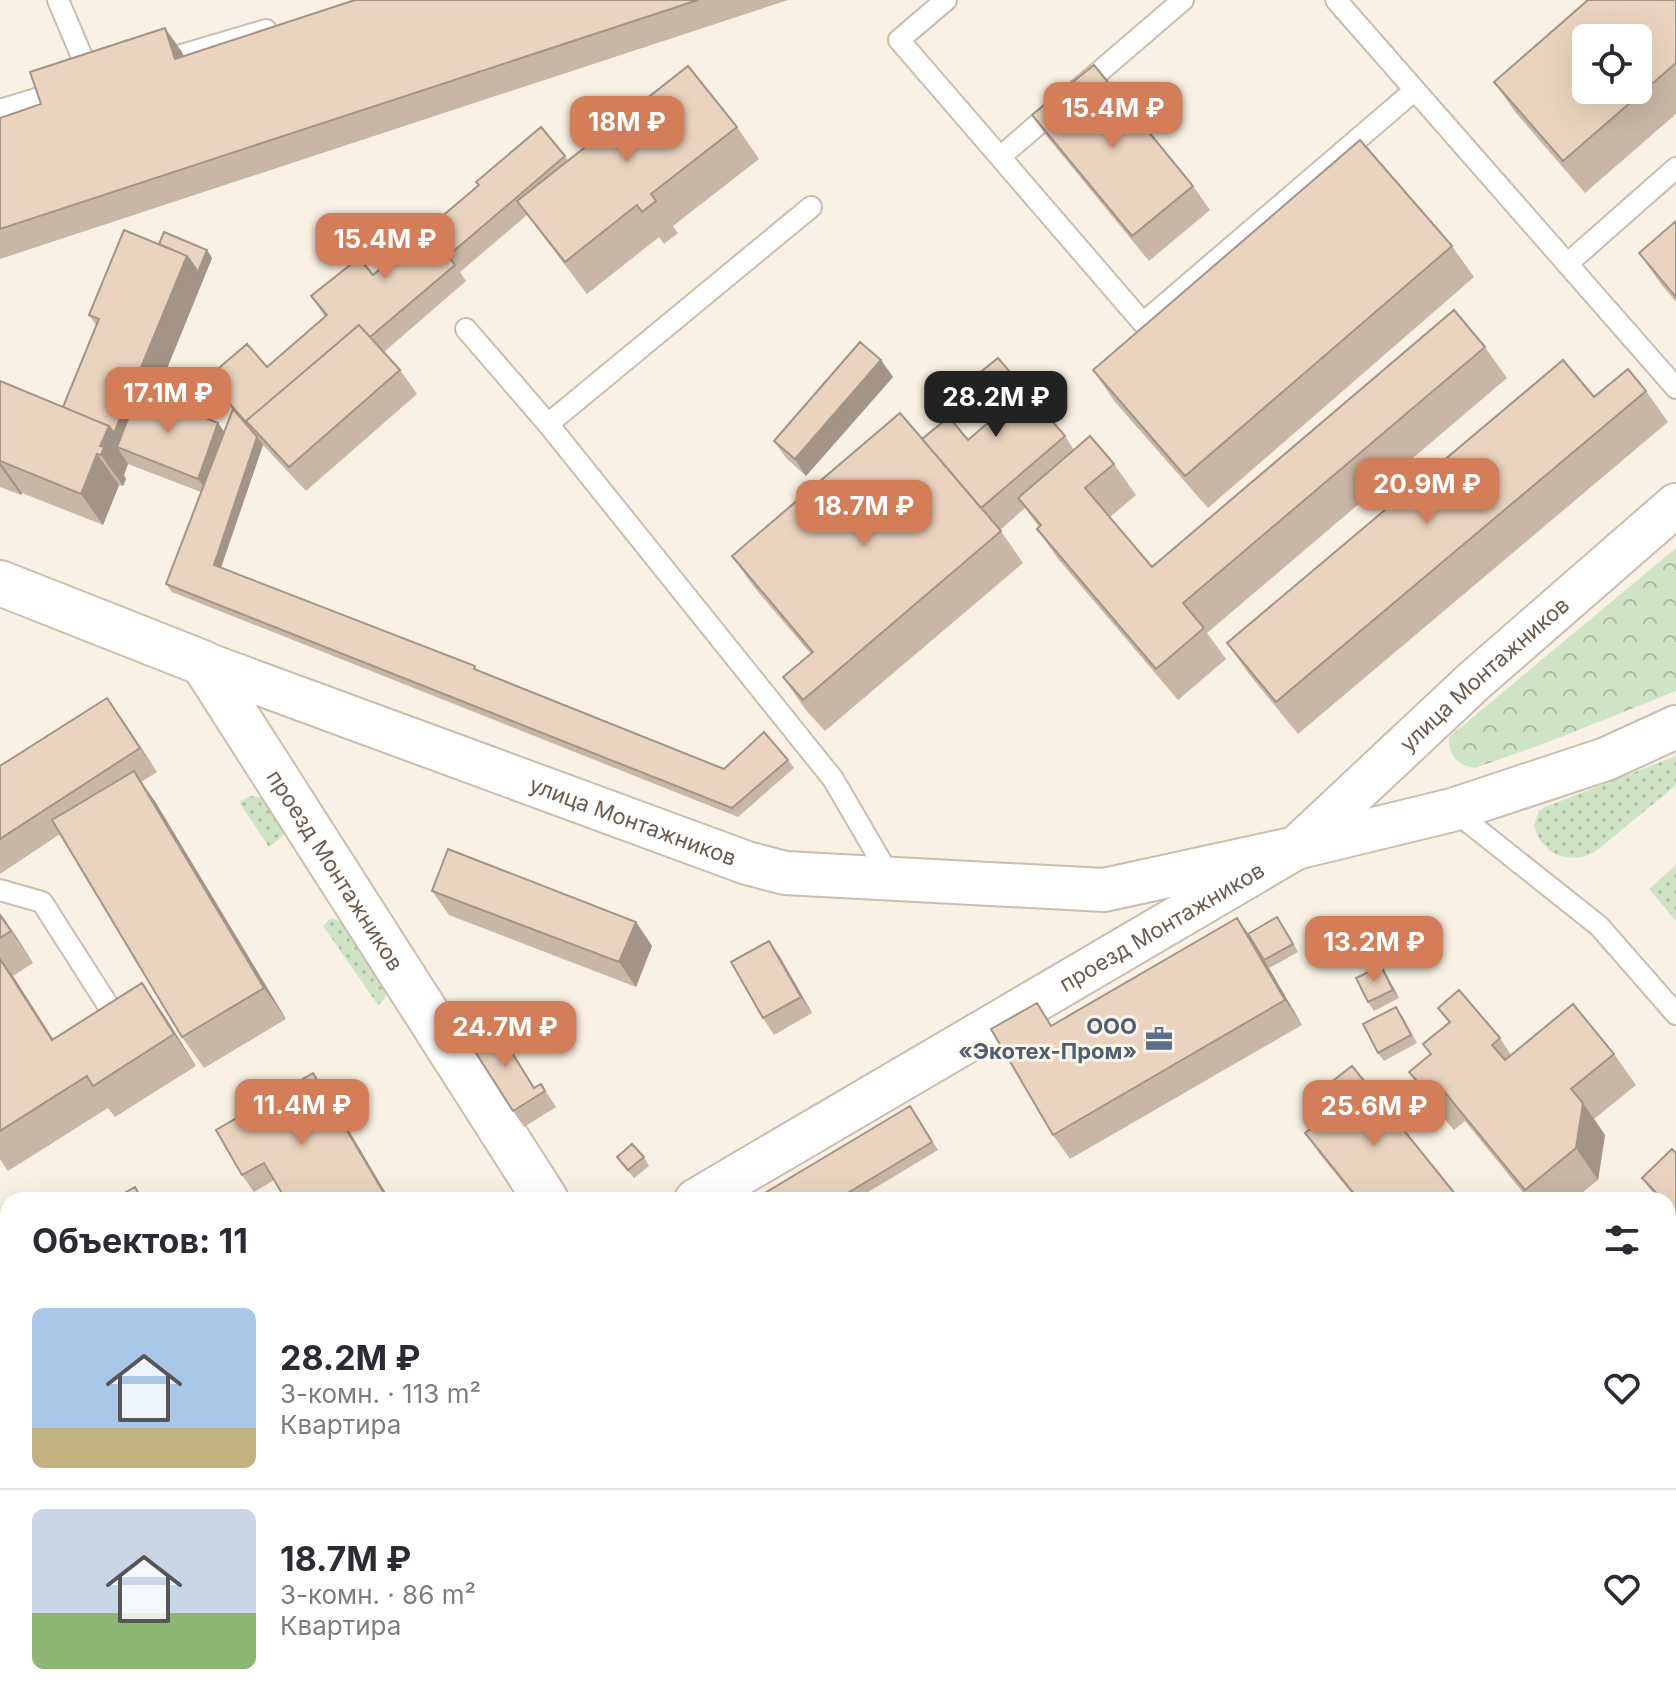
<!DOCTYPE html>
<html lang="ru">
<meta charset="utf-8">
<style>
:root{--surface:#fff;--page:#f7f7f7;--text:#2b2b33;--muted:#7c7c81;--line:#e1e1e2;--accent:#d37e58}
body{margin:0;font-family:Inter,sans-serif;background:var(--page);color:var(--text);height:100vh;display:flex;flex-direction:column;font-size:30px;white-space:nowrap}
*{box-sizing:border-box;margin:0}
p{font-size:26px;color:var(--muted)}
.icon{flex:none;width:44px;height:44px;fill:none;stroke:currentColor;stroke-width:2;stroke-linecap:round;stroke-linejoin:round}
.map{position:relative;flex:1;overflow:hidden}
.panel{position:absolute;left:0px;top:1192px;width:1676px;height:512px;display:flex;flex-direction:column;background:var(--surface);border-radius:24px 24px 0 0;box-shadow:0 8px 32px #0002}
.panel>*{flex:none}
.fabs{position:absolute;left:1572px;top:24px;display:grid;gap:16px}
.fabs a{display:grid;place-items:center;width:80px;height:80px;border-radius:12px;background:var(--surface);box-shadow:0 8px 32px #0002;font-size:40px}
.price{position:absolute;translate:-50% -68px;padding:0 18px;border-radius:16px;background:var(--accent);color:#fff;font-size:26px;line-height:52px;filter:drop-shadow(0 2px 4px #0008)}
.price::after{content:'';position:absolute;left:50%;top:48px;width:24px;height:18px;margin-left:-12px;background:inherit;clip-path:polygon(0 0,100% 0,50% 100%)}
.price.current{background:#222;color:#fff}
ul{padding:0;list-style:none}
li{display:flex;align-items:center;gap:24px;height:200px;padding:0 32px}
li+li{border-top:2px solid var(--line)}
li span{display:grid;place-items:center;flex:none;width:224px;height:160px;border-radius:12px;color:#555}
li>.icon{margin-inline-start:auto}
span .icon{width:96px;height:96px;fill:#fffc;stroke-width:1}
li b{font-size:34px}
h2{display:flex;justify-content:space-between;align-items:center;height:96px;padding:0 32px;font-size:34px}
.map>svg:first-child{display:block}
.grass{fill:url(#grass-dots)}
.forest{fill:url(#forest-crowns)}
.wetland{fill:url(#wetland-marsh)}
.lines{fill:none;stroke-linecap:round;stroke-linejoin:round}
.service-casing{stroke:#cabdaf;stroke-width:24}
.minor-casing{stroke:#cabdaf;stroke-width:46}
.secondary-casing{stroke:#cdbdac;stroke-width:48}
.service{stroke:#fff;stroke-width:20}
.minor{stroke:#fff;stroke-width:42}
.secondary{stroke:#fff;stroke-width:44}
.wall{fill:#c9b6a4}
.shaded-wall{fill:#a49486}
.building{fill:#ead4bf;stroke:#a49486;stroke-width:2;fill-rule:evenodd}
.labels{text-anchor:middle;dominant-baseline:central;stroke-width:6;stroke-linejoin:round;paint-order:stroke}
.street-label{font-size:22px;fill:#6d5b4d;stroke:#fcf6e9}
.service-label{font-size:22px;font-weight:bold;fill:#4e5e75;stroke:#fcf6e9;text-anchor:end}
</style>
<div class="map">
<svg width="1676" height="1704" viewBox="0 0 1676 1704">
<defs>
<pattern id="grass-dots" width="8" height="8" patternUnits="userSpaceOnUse" patternTransform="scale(2)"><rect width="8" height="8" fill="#cee4c4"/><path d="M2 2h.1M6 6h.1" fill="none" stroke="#abbca1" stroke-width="1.8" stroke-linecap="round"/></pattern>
<pattern id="forest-crowns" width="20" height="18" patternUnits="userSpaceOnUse" patternTransform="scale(2)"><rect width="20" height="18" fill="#cee4c4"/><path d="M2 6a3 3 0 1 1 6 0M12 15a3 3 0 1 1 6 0" fill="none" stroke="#abbca1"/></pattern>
<pattern id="wetland-marsh" width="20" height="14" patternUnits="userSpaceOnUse" patternTransform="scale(2)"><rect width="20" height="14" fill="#cee4c4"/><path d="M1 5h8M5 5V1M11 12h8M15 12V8" fill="none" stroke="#abbca1"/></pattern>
</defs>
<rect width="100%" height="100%" fill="#f9f2e4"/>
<path class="grass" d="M1676,756V785L1595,852C1569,866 1541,854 1534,825L1539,811L1545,807Z
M250,796L265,798L284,828L283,836L269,847L239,802Z
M1676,865V919L1675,920L1649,889Z
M331,918L344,923L387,990L384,1000L378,1005L323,926Z"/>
<path class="forest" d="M1676,548V691L1551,741L1475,768C1456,765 1449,756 1449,737Z"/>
<path class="wetland" d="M0,1617L8,1639V1696H29L32,1704H0Z"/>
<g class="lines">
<g class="service-casing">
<path id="service" d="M58,0L91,78
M946,0L899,40L1000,157L1183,0
M1336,0L1676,388
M158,62L266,30
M0,110L65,90
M1000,157L1143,323L1415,90
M1567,264L1676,168
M466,329L548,424L833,779L892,880
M548,424L811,207
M1453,810L1599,926L1676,1014
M0,890L42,902L118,1021"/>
</g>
<g class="minor-casing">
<g id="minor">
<path id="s1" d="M203,663L747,863L785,873L1104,890L1296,848L1452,810L1606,759L1676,727"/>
<path id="s2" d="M696,1200L1296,848L1474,681L1676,505"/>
</g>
</g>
<g class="secondary-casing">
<g id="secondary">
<path id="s3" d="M0,583L203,663L546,1200"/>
<path d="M887,1696L893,1704"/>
</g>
</g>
<use href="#service" class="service"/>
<use href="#minor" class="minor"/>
<use href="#secondary" class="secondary"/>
</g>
<path class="wall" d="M355,0H788L0,259V118L41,104L182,52L183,57Z
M1676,0V114L1585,193L1516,113L1494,82Z
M1032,115L1193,186L1210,210L1149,261L1049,139Z
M737,127L759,159L673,226L678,233L664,244L659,237L587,294L527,215L460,272L466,281L384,352L400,370L417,394L306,491L263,445L221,568L475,666L477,670L724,769L788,760L794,768L738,817L172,592L166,584L201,492L128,464L124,475L126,479L123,486L119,485L103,525L22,493L21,495L0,487V381L63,407L96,325L89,315L159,244L207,250L212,258L155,398L224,432L233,410L219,394L207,378L267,367L325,317L311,296L373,275L565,156L568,160Z
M1676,221V302L1661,284L1639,253Z
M1452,246L1474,277L1208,508L1115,402L1093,370Z
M1485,347L1507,378L1207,633L1226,659L1178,700L1059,560L1037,529L1039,527L1025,508L1000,530L1023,563L825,731L805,709L783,677L811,654L754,587L732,556L922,439L968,440L1003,410L977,375L1065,436L1074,450L1114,464L1136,495L1110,517L1152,567Z
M881,360L893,377L806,476L786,458L774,441Z
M1646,391L1668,422L1298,734L1249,674L1227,643L1594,397Z
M124,722L157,772L141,782L156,803L286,1019L204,1068L182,1037L60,834L0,874V766Z
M432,891L636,922L652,946L636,987L449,915Z
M0,913L33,963L13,976L53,1039L164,1015L196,1066L115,1117L108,1108L8,1171L0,1159Z
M1237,918L1248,934L1283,926L1298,952L1269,968L1302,1025L1070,1159L1053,1135Z
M769,941L780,957L812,1013L774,1035L763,1018Z
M1381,966L1386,974L1399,998L1374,1011L1368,1002Z
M1438,1008L1500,1038L1511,1055L1614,1054L1636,1085L1594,1119L1605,1135L1598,1180L1573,1200H1529L1465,1121L1454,1130L1431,1103L1409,1072L1430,1055L1423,1044L1449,1023Z
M1402,1015L1417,1043L1384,1061L1378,1053Z
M506,1042L535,1088L541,1084L556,1107L524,1127L513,1111Z
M1325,1087L1460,1200H1357L1322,1157L1305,1133L1339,1107Z
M325,1090L274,1180L254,1192L242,1175Z
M916,1114L938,1150L855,1200H753Z
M1676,1153V1218L1668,1210V1200H1658L1642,1178Z
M617,1157H644L649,1166L634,1178Z
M1668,1269L1676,1274V1451L1668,1458Z
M1676,1454V1581L1668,1586V1460Z
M1131,1696H1299L1287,1704H1136Z
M1529,1696L1534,1704H1404Z"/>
<path class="shaded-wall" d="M165,28L182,52L192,84L175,59Z
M207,250L212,258L132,454L127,451L114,433L187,256Z
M881,360L893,377L806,476L795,459Z
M218,423L230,440L210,496L198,479Z
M109,426L127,451L117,447L128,464L124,475L126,479L123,486L101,455L100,446Z
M257,437L263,445L219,573L214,565Z
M97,454L119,485L103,525L81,494Z
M0,462L22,493L21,495L0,466Z
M107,698L124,722L157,772L140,748Z
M134,771L156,803L286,1019L264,988Z
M0,913L16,936L33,963L11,931Z
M1237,918L1254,942L1302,1025L1285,1000Z
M636,922L652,946L636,987L619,962Z
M769,941L780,957L812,1013L801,997Z
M0,958L13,976L74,1072L52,1040Z
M1381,966L1386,974L1399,998L1393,990Z
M142,983L164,1015L196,1066L174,1034Z
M313,1073L325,1090L390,1200H388Z
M1583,1103L1605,1135L1598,1180L1576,1148Z"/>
<path class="building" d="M355,0H698L0,229V118L41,104L30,72L165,28L175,59Z
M1588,0H1676V63L1563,161L1494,82ZM1586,38H1638V90H1586Z
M1094,65L1193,186L1132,236L1032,115Z
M688,66L737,127L651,194L656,201L642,212L637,205L565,262L517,201Z
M541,127L565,156L448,256L455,265L370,337L359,325L246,421L252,429L207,378L247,344L267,367L327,315L311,296L359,258L373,275L479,185L476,182Z
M1360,140L1452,246L1185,476L1093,370Z
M1676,221V297L1639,253Z
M124,230L187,256L114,433L109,426L63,407L99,319L89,315Z
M164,232L207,250L198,272L187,256L159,244Z
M1454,310L1485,347L1183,603L1204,628L1156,669L1037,529L1041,525L1018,498L1090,436L1114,464L1085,488L1152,567Z
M359,325L400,370L289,467L246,421Z
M860,342L881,360L795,459L774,441Z
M998,358L1065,436L981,508L922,439L949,417L968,440L1005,408L977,375Z
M1563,360L1594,397L1628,369L1646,391L1276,702L1227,643Z
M0,381L109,426L100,446L104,447L101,455L97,454L81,494L0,461Z
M139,391L218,423L198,479L117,447Z
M233,409L257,437L214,565L475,666L474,669L724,769L764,732L788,760L732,808L166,584Z
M900,413L1001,531L803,700L783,677L813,652L732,556Z
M107,698L140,748L0,839V766Z
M134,771L264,988L182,1037L52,820Z
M448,849L636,922L619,962L432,891Z
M0,915L11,931L0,938Z
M1277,917L1293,944L1264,960L1248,934Z
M1237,918L1285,1000L1053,1135L991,1029L1037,1003L1051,1026Z
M769,941L801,997L763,1018L731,962Z
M0,959L52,1040L142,983L174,1034L93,1086L87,1076L0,1131Z
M1381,966L1393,990L1368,1002L1356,978Z
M1459,990L1500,1038L1492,1045L1505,1060L1573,1004L1614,1054L1571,1089L1583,1103L1576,1148L1525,1190L1443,1090L1432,1098L1409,1072L1431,1054L1423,1044L1450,1022L1438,1008Z
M1396,1007L1411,1035L1378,1053L1363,1024Z
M495,1026L534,1088L541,1084L545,1091L513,1111L469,1042Z
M1352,1066L1460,1200H1359L1305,1133L1340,1106L1325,1087Z
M313,1073L388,1200H286L264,1163L242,1175L216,1130Z
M910,1106L932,1142L836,1200H753Z
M632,1144L644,1157L628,1170L617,1157Z
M1672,1149L1676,1153V1214L1668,1206V1200H1663L1642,1178Z
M135,1187L142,1200H112Z
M1671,1267L1676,1274V1403L1668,1409V1269Z
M1676,1454V1533L1668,1539V1460Z
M1050,1696H1076L1082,1704H1039Z
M1131,1696H1198L1185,1704H1136Z
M1416,1696H1528L1516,1704H1404Z
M392,1698L396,1704H381Z"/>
<defs>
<g id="office-bare" transform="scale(2.16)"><path d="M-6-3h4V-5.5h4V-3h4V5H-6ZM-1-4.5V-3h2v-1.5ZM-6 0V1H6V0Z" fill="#5c6f8a" stroke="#fcf6e9" stroke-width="2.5" paint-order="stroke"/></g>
</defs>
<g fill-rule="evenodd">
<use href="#office-bare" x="1159" y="1039"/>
</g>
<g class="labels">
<g class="street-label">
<text stroke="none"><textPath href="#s2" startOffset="952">улица Монтажников</textPath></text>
<text stroke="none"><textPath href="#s1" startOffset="458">улица Монтажников</textPath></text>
<text stroke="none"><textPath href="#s3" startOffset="464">проезд Монтажников</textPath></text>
<text stroke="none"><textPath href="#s2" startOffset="540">проезд Монтажников</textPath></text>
</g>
<g class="service-label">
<text x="1137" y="1026">ООО<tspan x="1137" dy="25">«Экотех-Пром»</tspan></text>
</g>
</g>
</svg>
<div class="fabs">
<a><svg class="icon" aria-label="locate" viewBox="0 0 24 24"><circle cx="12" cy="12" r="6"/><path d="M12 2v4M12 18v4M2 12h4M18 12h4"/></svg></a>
</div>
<b class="price" style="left:1113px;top:150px">15.4M ₽</b>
<b class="price" style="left:627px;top:164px">18M ₽</b>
<b class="price" style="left:385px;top:281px">15.4M ₽</b>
<b class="price" style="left:168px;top:435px">17.1M ₽</b>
<b class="price current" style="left:996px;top:439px">28.2M ₽</b>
<b class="price" style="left:1427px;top:526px">20.9M ₽</b>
<b class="price" style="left:864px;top:548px">18.7M ₽</b>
<b class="price" style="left:1374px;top:984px">13.2M ₽</b>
<b class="price" style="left:505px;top:1069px">24.7M ₽</b>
<b class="price" style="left:302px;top:1147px">11.4M ₽</b>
<b class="price" style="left:1374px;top:1148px">25.6M ₽</b>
<section class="panel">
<h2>Объектов: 11<svg class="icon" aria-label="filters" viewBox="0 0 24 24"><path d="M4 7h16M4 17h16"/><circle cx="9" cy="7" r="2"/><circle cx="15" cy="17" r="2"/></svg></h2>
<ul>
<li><span style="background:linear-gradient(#a9c7e8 75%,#c2b280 0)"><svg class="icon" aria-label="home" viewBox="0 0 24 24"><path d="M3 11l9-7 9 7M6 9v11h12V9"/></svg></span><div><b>28.2M ₽</b><p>3-комн. · 113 m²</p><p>Квартира</p></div><svg class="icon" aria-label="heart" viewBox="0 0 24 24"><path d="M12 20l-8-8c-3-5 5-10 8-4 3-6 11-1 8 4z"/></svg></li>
<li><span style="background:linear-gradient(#c9d6e8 65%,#8fb573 0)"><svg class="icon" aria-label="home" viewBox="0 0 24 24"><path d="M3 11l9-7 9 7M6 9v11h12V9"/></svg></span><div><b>18.7M ₽</b><p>3-комн. · 86 m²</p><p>Квартира</p></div><svg class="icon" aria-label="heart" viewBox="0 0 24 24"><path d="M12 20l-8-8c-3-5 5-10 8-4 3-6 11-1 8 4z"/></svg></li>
</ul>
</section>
</div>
